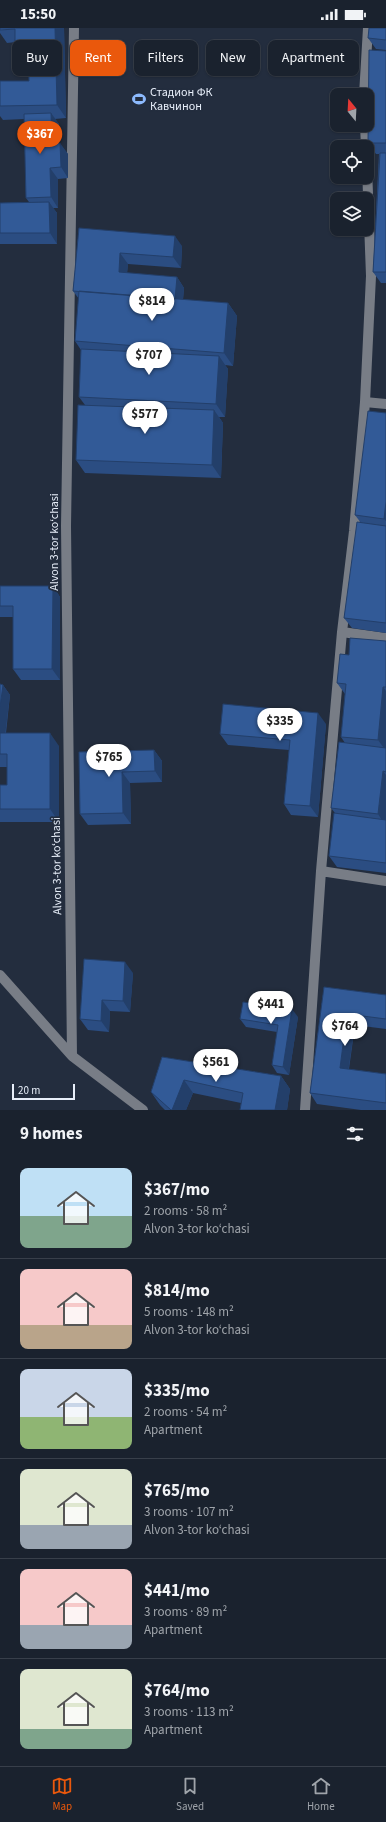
<!DOCTYPE html>
<meta charset="utf-8">
<style>
:root{--surface:#1a222e;--page:#232a36;--text:#f1f3f6;--muted:#9fa4aa;--line:#383f4a;--accent:#ea580c}
body{margin:0;font-family:"Source Sans 3",sans-serif;background:var(--page);color:var(--text);height:100vh;display:flex;flex-direction:column;font-size:15px;white-space:nowrap}
*{box-sizing:border-box;margin:0}
p{font-size:13px;color:var(--muted)}
.icon{flex:none;width:22px;height:22px;fill:none;stroke:currentColor;stroke-width:2;stroke-linecap:round;stroke-linejoin:round}
.map{position:relative;height:1082px;overflow:hidden}
.panel{display:flex;flex-direction:column;background:var(--surface);flex:1}
.panel>*{flex:none}
.top-card{position:absolute;left:12px;top:12px;width:362px;height:36px;display:flex;gap:8px}
.needle{width:26px;rotate:342deg}
.tools{position:absolute;left:330px;top:60px;display:grid;gap:8px}
.tools a{display:grid;place-items:center;width:44px;height:44px;border-radius:8px;background:var(--surface);box-shadow:0 1px 3px #0004,0 0 0 1px var(--line);font-size:20px}
.scale{position:absolute;left:12px;bottom:10px;width:63px;box-sizing:border-box;padding-left:4px;border:2px solid #e7eef9;border-top:0;font-size:11px;line-height:14px;white-space:nowrap;color:#e7eef9;-webkit-text-stroke:3px #232d3e;paint-order:stroke}
.price{position:absolute;translate:-50% -34px;padding:0 9px;border-radius:14px;background:#fff;color:#222;font-size:13px;line-height:26px;filter:drop-shadow(0 1px 2px #0008)}
.price::after{content:'';position:absolute;left:50%;top:24px;width:12px;height:9px;margin-left:-6px;background:inherit;clip-path:polygon(0 0,100% 0,50% 100%)}
.price.active{background:var(--accent);color:#fff}
ul{padding:0;list-style:none}
li{display:flex;align-items:center;gap:12px;height:100px;padding:0 20px}
li+li{border-top:1px solid var(--line)}
li span{display:grid;place-items:center;flex:none;width:112px;height:80px;border-radius:8px;color:#555}
li>.icon{margin-inline-start:auto}
span .icon{width:48px;height:48px;fill:#fffc;stroke-width:1}
li b{font-size:17px}
h2{display:flex;justify-content:space-between;align-items:center;height:48px;padding:0 20px;font-size:17px}
.pill{padding:0 14px;border-radius:8px;background:var(--surface);box-shadow:0 1px 3px #0004,0 0 0 1px var(--line);font-size:14px;line-height:36px}
.pill.active{background:var(--accent);color:#fff}
.status{display:flex;justify-content:space-between;align-items:center;height:28px;padding:0 20px;background:var(--surface);direction:ltr}
.status svg{height:11px;fill:currentColor}
.tabs{display:flex;justify-content:space-around;align-items:center;height:56px;border-top:1px solid var(--line);background:var(--surface);font-size:11px;color:var(--muted)}
.tabs a{display:grid;justify-items:center;gap:2px}
.tabs .active{color:var(--accent)}
.map>svg:first-child{display:block}
.lines{fill:none;stroke-linecap:round;stroke-linejoin:round}
.minor{stroke:#787d86;stroke-width:10}
.wall{fill:#2b4d82}
.shaded-wall{fill:#233f6a}
.building{fill:#325a97;stroke:#233f6a}
.labels{text-anchor:middle;dominant-baseline:central;stroke-width:3.5;stroke-linejoin:round;paint-order:stroke}
.poi-label{font-size:12px;fill:#e7eef9;stroke:#232d3e;text-anchor:start}
.street-label{font-size:12px;fill:#e7eef9;stroke:#232d3e}
</style>
<div class="status"><b>15:50</b><svg viewBox="0 0 49 12"><path d="M0 12V9h3v3zM5 12V6h3v6zM10 12V3h3v9zM15 12V0h3v12zM26 1h20v11H26zM47 4h2v5h-2z"/></svg></div>
<div class="map">
<svg width="386" height="1082" viewBox="0 0 386 1082">
<rect width="100%" height="100%" fill="#232d3e"/>
<g class="lines">
<path class="minor" d="M364,67L368,0
M365,97L366,119
M365,374L386,376
M342,604L386,610
M321,843L386,853
M0,947L72,1028L143,1082
M72,1028L66,498L74,0
M305,1082L321,843L342,604L354,503L365,374L371,248L367,139"/>
</g>
<path class="wall" d="M0,0H64L66,90L55,91L59,96V115L68,126V150L58,151V180H53L57,185V216H0V175L29,174L26,170L24,91L3,92L0,88V53H29L28,26H24L16,14L7,15L0,5Z
M386,0V22L376,21L368,10Z
M386,23V255H381L373,244L379,126H376L368,115Z
M79,200L182,218L181,240L128,236L127,245L177,249L184,260L183,272L228,275L237,288L233,338L225,337L228,341L225,389H219L223,395L221,450L85,445L76,432L85,377L79,369L81,322L75,313L79,271L73,263Z
M386,385V605L352,600L344,590L361,495L355,487Z
M0,558H53L60,569V652H21L13,641V589H0Z
M386,613V845L337,839L329,828L335,785L331,780L345,715L341,709L345,666L337,655L349,627Z
M0,656L3,657L10,667L6,705L59,718V794H0V757H7V739H0Z
M326,696L318,789L291,787L284,776L289,722L228,717L220,706Z
M154,722L162,733V754L130,755L131,796L88,797L80,786L79,724Z
M133,945L130,984L110,983L109,1004L88,1002L80,991Z
M324,959L386,967V1001L355,997L349,1041L386,1046V1082H361L317,1076L310,1065Z
M298,989L289,1047L277,1045L272,1037L277,1004L246,999L240,991Z
M162,1029L281,1048L290,1061L287,1082H240L241,1075L193,1065L186,1082H165L160,1077L151,1064Z"/>
<path class="shaded-wall" d="M55,0H64L66,90L57,77Z
M51,85L59,96V126L52,115Z
M60,115L68,126V150L61,139Z
M50,140L58,151V180L51,169Z
M49,174L57,185V216L50,205Z
M175,208L182,218L181,240L173,229Z
M120,225L128,236L126,255L119,244Z
M177,249L184,260L182,282L174,271Z
M228,275L237,288L233,338L224,325Z
M219,328L228,341L225,389L216,376Z
M214,382L223,395L221,450L212,437Z
M386,474V493L384,491Z
M53,558L60,569V652L52,641Z
M3,657L10,667L4,716L0,709V679Z
M383,659L386,663V723L378,712Z
M318,685L326,696L318,789L310,778Z
M50,705L59,718V794L50,781Z
M154,722L162,733V754L155,743Z
M383,743L386,747V790L385,797L378,786Z
M122,744L130,755L131,796L123,785Z
M125,934L133,945L130,984L123,973Z
M102,972L110,983L109,1004L101,993Z
M292,981L298,989L289,1047L283,1039Z
M347,986L355,997L347,1051L340,1040Z
M281,1048L290,1061L287,1082H275Z
M184,1052L193,1065L186,1082H172Z"/>
<path class="building" d="M0,0H55L57,77L0,78V53H29L28,12L15,13V1L0,2Z
M369,0H386V12L368,10Z
M369,22L386,23V115H368Z
M51,85L52,115H60L61,139L50,140L51,169L26,170L24,86Z
M380,125H386V244H373Z
M49,174L50,205H0V175Z
M79,200L175,208L173,229L120,225L119,244L177,249L175,271L73,263Z
M79,263L228,275L224,325L75,313Z
M81,321L219,328L216,376L79,369Z
M78,377L214,382L212,437L76,432Z
M368,383L386,385V474L384,491L355,487Z
M357,494L386,498V595L344,590Z
M0,558H53L52,641H13V578H0Z
M350,610L386,613V659H383L378,712L341,709L346,656L337,655L340,626L349,627Z
M0,656L3,657L0,679Z
M223,676L318,685L310,778L284,776L290,712L220,706Z
M0,705H50V781H0V757H7V726H0Z
M339,714L386,720V744L383,743L378,786L331,780Z
M154,722L155,743L122,744L123,785L80,786L79,724Z
M334,785L386,792V835L329,828Z
M84,931L125,934L123,973L102,972L101,993L80,991Z
M324,959L386,967V991L347,986L340,1040L386,1046V1075L310,1065Z
M243,974L292,981L283,1039L272,1037L278,997L240,991Z
M162,1029L281,1048L275,1082H240L243,1065L184,1052L172,1082H171L151,1064Z"/>
<defs>
<g id="stadium-bare" transform="scale(1.08)"><path d="M0-5a6.5 5 0 1 0 0 10a6.5 5 0 1 0 0-10ZM-3.5-1.8h7v3.6h-7Z" fill="#8cb9fc" stroke="#232d3e" stroke-width="2.5" paint-order="stroke"/></g>
</defs>
<g fill-rule="evenodd">
<use href="#stadium-bare" x="139" y="71"/>
</g>
<g class="labels">
<g class="poi-label">
<text x="150" y="64">Стадион ФК<tspan x="150" dy="14">Кавчинон</tspan></text>
</g>
<g class="street-label">
<text transform="translate(54 514) rotate(-90)">Alvon 3-tor ko‘chasi</text>
<text transform="translate(57 838) rotate(-91)">Alvon 3-tor ko‘chasi</text>
</g>
</g>
</svg>
<div class="tools">
<a><svg class="needle" viewBox="-14 -14 28 28"><path d="M0-13l5 13h-10z" fill="#e53935"/><path d="M0 13l5-13h-10z" fill="#9fa4aa"/></svg></a>
<a><svg class="icon" aria-label="locate" viewBox="0 0 24 24"><circle cx="12" cy="12" r="6"/><path d="M12 2v4M12 18v4M2 12h4M18 12h4"/></svg></a>
<a><svg class="icon" aria-label="layers" viewBox="0 0 24 24"><path d="M12 4l9 5-9 5-9-5zM3 14l9 5 9-5"/></svg></a>
</div>
<div class="scale">20 m</div>
<b class="price active" style="left:40px;top:127px">$367</b>
<b class="price" style="left:152px;top:294px">$814</b>
<b class="price" style="left:149px;top:348px">$707</b>
<b class="price" style="left:145px;top:407px">$577</b>
<b class="price" style="left:280px;top:714px">$335</b>
<b class="price" style="left:109px;top:750px">$765</b>
<b class="price" style="left:271px;top:997px">$441</b>
<b class="price" style="left:345px;top:1019px">$764</b>
<b class="price" style="left:216px;top:1055px">$561</b>
<div class="top-card">
<a class="pill">Buy</a>
<a class="pill active">Rent</a>
<a class="pill">Filters</a>
<a class="pill">New</a>
<a class="pill">Apartment</a>
</div>
</div>
<section class="panel">
<h2>9 homes<svg class="icon" aria-label="filters" viewBox="0 0 24 24"><path d="M4 7h16M4 17h16"/><circle cx="9" cy="7" r="2"/><circle cx="15" cy="17" r="2"/></svg></h2>
<ul>
<li><span style="background:linear-gradient(#bfe0f5 60%,#7fa58c 0)"><svg class="icon" aria-label="home" viewBox="0 0 24 24"><path d="M3 11l9-7 9 7M6 9v11h12V9"/></svg></span><div><b>$367/mo</b><p>2 rooms · 58 m²</p><p>Alvon 3-tor ko‘chasi</p></div></li>
<li><span style="background:linear-gradient(#f6c9c9 70%,#b9a48a 0)"><svg class="icon" aria-label="home" viewBox="0 0 24 24"><path d="M3 11l9-7 9 7M6 9v11h12V9"/></svg></span><div><b>$814/mo</b><p>5 rooms · 148 m²</p><p>Alvon 3-tor ko‘chasi</p></div></li>
<li><span style="background:linear-gradient(#c9d6e8 60%,#8fb573 0)"><svg class="icon" aria-label="home" viewBox="0 0 24 24"><path d="M3 11l9-7 9 7M6 9v11h12V9"/></svg></span><div><b>$335/mo</b><p>2 rooms · 54 m²</p><p>Apartment</p></div></li>
<li><span style="background:linear-gradient(#dfe7d0 70%,#9aa5b1 0)"><svg class="icon" aria-label="home" viewBox="0 0 24 24"><path d="M3 11l9-7 9 7M6 9v11h12V9"/></svg></span><div><b>$765/mo</b><p>3 rooms · 107 m²</p><p>Alvon 3-tor ko‘chasi</p></div></li>
<li><span style="background:linear-gradient(#f6c9c9 70%,#9aa5b1 0)"><svg class="icon" aria-label="home" viewBox="0 0 24 24"><path d="M3 11l9-7 9 7M6 9v11h12V9"/></svg></span><div><b>$441/mo</b><p>3 rooms · 89 m²</p><p>Apartment</p></div></li>
<li><span style="background:linear-gradient(#dfe7d0 75%,#7fa58c 0)"><svg class="icon" aria-label="home" viewBox="0 0 24 24"><path d="M3 11l9-7 9 7M6 9v11h12V9"/></svg></span><div><b>$764/mo</b><p>3 rooms · 113 m²</p><p>Apartment</p></div></li>
</ul>
</section>
<nav class="tabs">
<a class="active"><svg class="icon" aria-label="map" viewBox="0 0 24 24"><path d="M3 6l6-2 6 2 6-2v14l-6 2-6-2-6 2zM9 4v14M15 6v14"/></svg>Map</a>
<a><svg class="icon" aria-label="saved" viewBox="0 0 24 24"><path d="M7 4h10v16l-5-4-5 4z"/></svg>Saved</a>
<a><svg class="icon" aria-label="home" viewBox="0 0 24 24"><path d="M3 11l9-7 9 7M6 9v11h12V9"/></svg>Home</a>
</nav>
